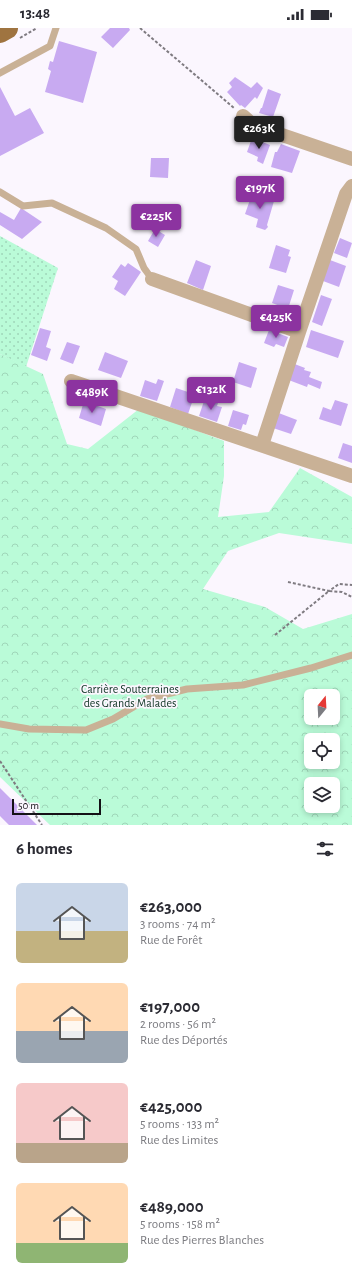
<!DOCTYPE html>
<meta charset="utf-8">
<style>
:root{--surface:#fff;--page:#f2f2f3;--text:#2b2b33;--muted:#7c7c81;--accent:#8c33a0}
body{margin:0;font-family:"Alegreya Sans",sans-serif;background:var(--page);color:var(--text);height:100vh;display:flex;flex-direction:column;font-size:15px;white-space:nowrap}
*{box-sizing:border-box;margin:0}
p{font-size:13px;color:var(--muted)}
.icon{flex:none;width:22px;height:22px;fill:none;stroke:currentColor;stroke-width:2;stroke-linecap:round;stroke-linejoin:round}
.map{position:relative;height:797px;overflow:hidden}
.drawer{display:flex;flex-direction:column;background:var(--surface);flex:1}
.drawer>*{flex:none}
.needle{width:26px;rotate:18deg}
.tools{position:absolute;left:304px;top:661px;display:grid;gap:8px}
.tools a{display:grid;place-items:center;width:36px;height:36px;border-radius:6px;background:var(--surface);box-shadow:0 2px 6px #0003;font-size:20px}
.scale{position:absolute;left:12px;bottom:10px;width:89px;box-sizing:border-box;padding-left:4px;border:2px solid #141116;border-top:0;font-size:11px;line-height:14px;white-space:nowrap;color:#141116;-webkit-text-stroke:3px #fbf6fe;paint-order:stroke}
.price{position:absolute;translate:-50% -34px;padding:0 9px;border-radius:4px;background:var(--accent);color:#fff;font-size:13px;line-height:26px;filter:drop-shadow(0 1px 2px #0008)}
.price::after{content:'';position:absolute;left:50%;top:24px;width:12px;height:9px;margin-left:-6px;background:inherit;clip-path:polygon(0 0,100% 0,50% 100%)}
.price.active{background:#222;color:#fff}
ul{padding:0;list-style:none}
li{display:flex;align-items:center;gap:12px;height:100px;padding:0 16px}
li span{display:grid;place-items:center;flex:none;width:112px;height:80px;border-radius:6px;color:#555}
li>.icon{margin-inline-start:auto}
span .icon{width:48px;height:48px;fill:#fffc;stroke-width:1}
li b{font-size:17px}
h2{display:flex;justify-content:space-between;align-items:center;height:48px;padding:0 16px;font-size:17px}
.status{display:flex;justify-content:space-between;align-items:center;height:28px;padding:0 20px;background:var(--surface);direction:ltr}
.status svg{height:11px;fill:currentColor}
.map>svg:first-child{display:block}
.grass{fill:url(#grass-dots)}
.forest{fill:url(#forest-crowns);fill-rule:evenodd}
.building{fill:#c8aaf1}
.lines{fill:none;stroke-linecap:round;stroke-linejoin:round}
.path{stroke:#7f7b81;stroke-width:2;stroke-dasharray:3 2;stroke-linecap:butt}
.lane{stroke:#c9b196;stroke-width:7}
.street{stroke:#c9b196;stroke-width:14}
.primary{stroke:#9f7440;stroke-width:22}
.labels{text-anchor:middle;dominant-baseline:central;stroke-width:3.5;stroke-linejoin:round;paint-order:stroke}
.park-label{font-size:12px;fill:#0d3322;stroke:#fbf6fe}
</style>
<div class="status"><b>13:48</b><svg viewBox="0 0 49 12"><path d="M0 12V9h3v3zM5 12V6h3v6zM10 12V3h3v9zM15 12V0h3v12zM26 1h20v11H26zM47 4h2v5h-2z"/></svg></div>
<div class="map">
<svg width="352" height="797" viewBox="0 0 352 797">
<defs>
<pattern id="grass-dots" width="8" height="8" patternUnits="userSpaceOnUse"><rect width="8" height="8" fill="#bafbd8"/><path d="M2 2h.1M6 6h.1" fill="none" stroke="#9fd6b9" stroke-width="1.8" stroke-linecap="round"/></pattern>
<pattern id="forest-crowns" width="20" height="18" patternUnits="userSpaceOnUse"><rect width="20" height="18" fill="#bafbd8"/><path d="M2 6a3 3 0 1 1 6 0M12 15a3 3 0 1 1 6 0" fill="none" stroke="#9fd6b9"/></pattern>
</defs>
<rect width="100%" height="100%" fill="#fbf6fe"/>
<path class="grass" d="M0,208L58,240L26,339L0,326Z"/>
<path class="forest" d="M0,326L43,346L67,416L88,421L139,381L224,413V448L218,489L269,484L300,440L352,469V516L279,505L228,523L203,561L265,579L303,601L352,586V797H50L0,749ZM311,668H333V690H311ZM311,712H333V734H311ZM311,756H333V778H311Z"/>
<path class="building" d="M110,0H129L130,2L113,20L101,9Z
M59,13L97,24L83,75L45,64L51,43L48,41L50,33L53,34Z
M235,49L251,60L257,54L263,60L257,71L255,69L245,80L241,77L240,78L227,64L232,59L229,55Z
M0,59L15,88L30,80L44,105L0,128Z
M268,61L281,66L273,89L259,85L261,80H262Z
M252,110L270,117L263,136L257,133L258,129L247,124Z
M281,116L300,123L292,145L271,139L275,124H277Z
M151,130H169L168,150L150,149Z
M253,165L274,173L267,197L268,199L265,202L256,199L258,191L245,186L252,166Z
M21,180L42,194L22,211L0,197V184L14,192Z
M155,201L165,207L158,219L148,213Z
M340,210L352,215L347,230L334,225Z
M276,217L290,222L288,228L291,229L286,245L269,240Z
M196,232L211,238L203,262L187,255Z
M330,232L346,238L339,259L323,253Z
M128,235L141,244L125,268L114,261L118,253L112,249L121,236L125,239Z
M278,257L294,262L288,281L272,275Z
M321,267L332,271L322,298L312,294Z
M40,300L51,303L46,319L51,321L47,333L31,327Z
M269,302L288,309L284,319L276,316L274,319L264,315Z
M311,302L344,313L338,330L306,319Z
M67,314L80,318L73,336L60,331Z
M105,324L128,333L121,350L98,342Z
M239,334L257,340L251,360L233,354Z
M292,335L305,340L304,342L311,344L309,349L322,354L320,361L308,356L307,359L286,351Z
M158,351L164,353L157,373L140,368L145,352L156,356Z
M176,360L188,364V362L196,363L188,386L170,379Z
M210,372L218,375L217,378L222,379L217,394L199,388L204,373L209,375Z
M335,372L348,376L341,398L319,391L323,379L331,382Z
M84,373L106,381L101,398L79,390Z
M233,382L249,387L246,397L243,396L241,402L228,398Z
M276,384L297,392L291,406L270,399Z
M343,415L352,418V435L338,430Z
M0,760L37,797H9L0,788Z"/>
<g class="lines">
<path class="path" d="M140,0L234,80
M20,10L37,0
M288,554L329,563L339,556L352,557
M275,607L329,563L342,564L352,569
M0,733L42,797"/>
<path class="lane" d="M0,45L50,18L56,0
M0,164L23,178L52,175L106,200L136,221L144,240L152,251
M0,696L29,701L86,702L113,691L147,671L187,661L243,657L311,640L352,627"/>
<path class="street" d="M243,88L253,97L352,131
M152,251L299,304
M71,353L352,448
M262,417L299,304L346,166L352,158"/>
<path class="primary" d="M0,4L7,0"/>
</g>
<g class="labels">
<g class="park-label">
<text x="130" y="661">Carrière Souterraines<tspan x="130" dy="14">des Grands Malades</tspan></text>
</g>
</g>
</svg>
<div class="tools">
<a><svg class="needle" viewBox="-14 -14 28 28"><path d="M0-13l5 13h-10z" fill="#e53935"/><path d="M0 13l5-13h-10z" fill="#7c7c81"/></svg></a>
<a><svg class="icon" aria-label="locate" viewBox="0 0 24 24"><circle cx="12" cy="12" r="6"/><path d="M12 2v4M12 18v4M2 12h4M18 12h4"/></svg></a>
<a><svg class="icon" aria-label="layers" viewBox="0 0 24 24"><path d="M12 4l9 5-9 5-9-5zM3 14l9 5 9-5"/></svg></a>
</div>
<div class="scale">50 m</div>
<b class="price active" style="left:259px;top:122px">€263K</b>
<b class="price" style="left:260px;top:182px">€197K</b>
<b class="price" style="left:156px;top:210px">€225K</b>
<b class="price" style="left:276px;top:311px">€425K</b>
<b class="price" style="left:211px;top:383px">€132K</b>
<b class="price" style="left:92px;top:386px">€489K</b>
</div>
<section class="drawer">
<h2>6 homes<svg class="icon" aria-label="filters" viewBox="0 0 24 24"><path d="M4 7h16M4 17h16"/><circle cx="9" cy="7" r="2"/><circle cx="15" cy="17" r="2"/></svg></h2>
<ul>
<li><span style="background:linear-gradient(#c9d6e8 60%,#c2b280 0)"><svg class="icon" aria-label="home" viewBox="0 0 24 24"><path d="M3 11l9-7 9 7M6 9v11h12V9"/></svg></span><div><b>€263,000</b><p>3 rooms · 74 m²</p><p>Rue de Forêt</p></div></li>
<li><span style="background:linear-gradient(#ffd9b3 60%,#9aa5b1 0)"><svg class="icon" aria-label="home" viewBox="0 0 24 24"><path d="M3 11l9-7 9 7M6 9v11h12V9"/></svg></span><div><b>€197,000</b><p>2 rooms · 56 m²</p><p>Rue des Déportés</p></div></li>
<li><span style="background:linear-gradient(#f6c9c9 75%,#b9a48a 0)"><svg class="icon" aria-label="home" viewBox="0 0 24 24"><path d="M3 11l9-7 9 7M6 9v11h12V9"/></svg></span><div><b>€425,000</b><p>5 rooms · 133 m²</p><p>Rue des Limites</p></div></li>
<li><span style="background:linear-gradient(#ffd9b3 75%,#8fb573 0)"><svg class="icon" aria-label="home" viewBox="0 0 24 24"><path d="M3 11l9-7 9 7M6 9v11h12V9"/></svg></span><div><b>€489,000</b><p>5 rooms · 158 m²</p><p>Rue des Pierres Blanches</p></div></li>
</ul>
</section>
